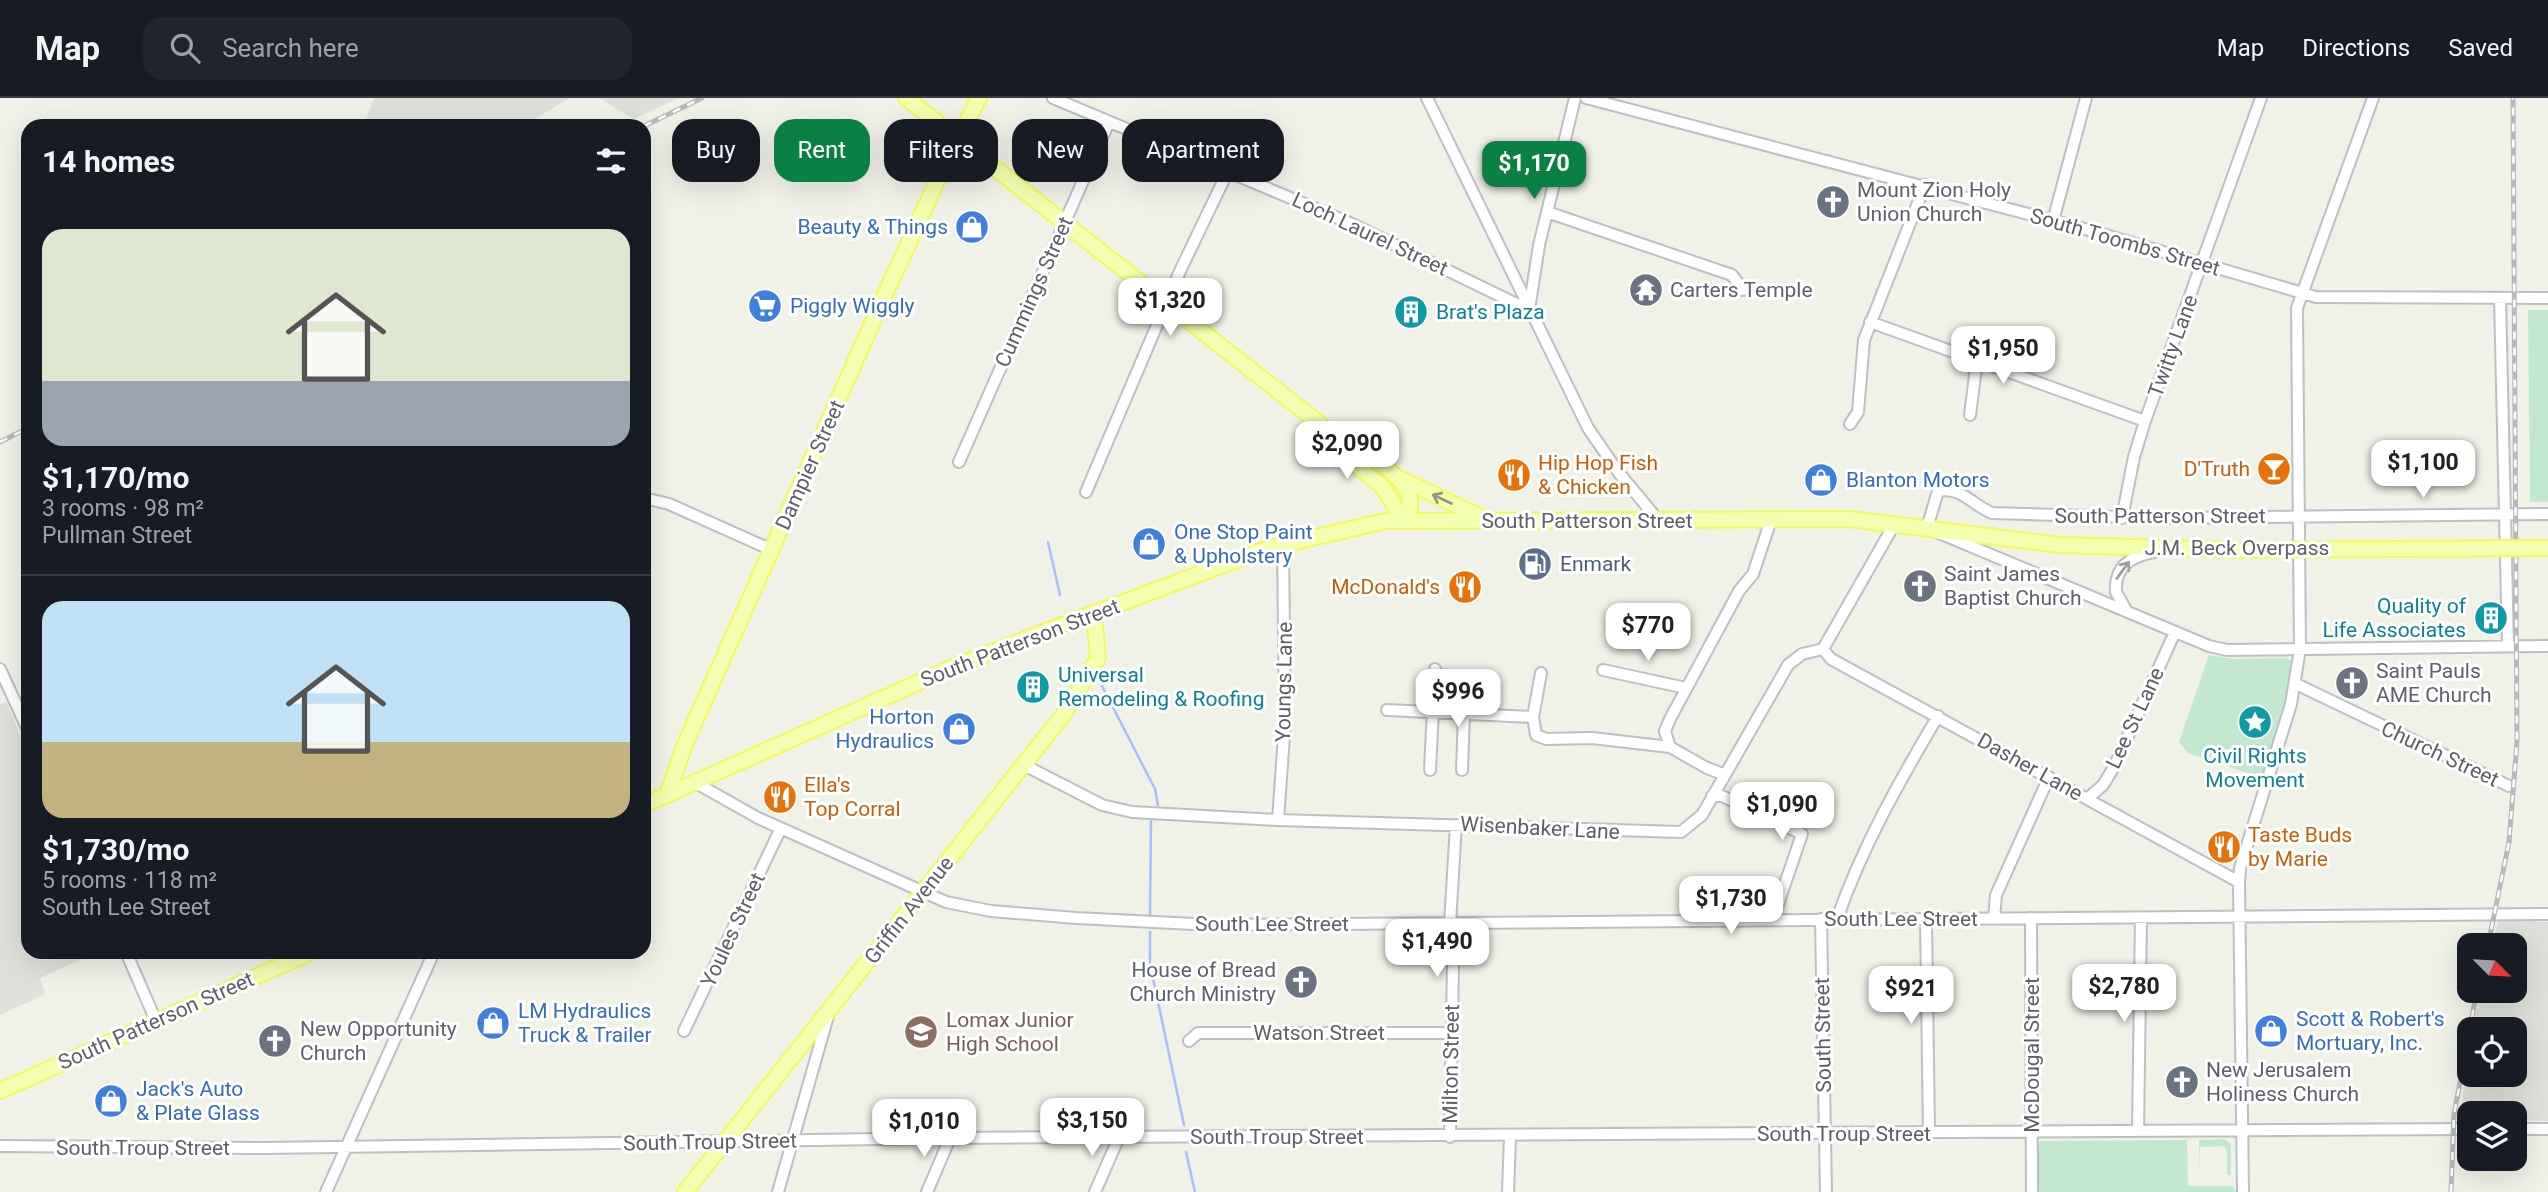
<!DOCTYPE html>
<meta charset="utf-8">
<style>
:root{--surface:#171b24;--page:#20242c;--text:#f1f3f6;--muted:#9ea1a6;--line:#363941;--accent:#0b8043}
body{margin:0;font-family:Roboto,sans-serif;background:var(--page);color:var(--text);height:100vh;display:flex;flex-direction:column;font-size:26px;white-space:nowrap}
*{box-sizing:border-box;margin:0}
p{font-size:23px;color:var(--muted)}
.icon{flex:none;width:38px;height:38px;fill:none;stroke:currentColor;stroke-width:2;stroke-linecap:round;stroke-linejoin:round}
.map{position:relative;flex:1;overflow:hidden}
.side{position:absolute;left:21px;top:21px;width:630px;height:840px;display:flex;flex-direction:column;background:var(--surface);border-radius:21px;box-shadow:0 7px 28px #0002}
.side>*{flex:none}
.banner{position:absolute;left:672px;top:21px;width:665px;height:63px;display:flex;gap:14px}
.needle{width:46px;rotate:114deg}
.tools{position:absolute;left:2457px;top:835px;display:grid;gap:14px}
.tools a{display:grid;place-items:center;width:70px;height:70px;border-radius:14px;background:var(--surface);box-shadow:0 7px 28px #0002;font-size:35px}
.price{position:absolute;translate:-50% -60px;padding:0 16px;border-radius:14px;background:#fff;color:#222;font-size:23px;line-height:46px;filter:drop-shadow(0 2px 4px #0008)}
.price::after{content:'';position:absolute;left:50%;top:42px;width:21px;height:16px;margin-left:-10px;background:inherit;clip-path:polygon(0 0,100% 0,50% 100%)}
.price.on{background:var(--accent);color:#fff}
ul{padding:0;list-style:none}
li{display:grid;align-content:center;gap:14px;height:371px;padding:0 21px}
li+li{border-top:2px solid var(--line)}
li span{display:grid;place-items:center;height:217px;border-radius:21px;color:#555}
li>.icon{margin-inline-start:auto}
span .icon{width:126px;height:126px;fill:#fffc;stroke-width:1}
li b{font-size:30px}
h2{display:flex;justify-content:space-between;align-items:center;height:84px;padding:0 21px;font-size:30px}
.pill{padding:0 24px;border-radius:21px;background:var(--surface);box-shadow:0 7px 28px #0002;font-size:24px;line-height:63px}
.pill.on{background:var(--accent);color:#fff}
header{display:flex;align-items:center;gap:42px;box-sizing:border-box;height:98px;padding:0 35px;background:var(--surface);border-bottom:2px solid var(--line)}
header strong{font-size:33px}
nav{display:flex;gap:38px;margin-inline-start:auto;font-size:24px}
.search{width:490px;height:63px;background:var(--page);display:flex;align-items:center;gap:18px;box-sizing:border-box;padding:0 24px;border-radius:21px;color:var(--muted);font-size:26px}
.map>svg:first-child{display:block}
.industrial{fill:#dfe0d9}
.green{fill:#c2e9cf}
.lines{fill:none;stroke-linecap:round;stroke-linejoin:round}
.stream{stroke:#a9beff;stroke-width:2.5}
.minor-casing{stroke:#bebec6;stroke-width:14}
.major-casing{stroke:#f3f958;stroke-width:18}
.minor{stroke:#fff;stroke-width:10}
.major{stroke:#f3ffae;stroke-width:14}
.rail-casing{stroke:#b9b9bb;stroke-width:5}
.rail{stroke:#fff;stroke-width:2.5;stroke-dasharray:8;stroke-linecap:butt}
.major-bridge-casing{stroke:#f3f958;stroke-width:18;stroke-linecap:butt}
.major-bridge{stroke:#f3ffae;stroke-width:14}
.oneway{stroke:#929780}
.oneway2{stroke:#9e9fa4}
.labels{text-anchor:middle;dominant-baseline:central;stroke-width:6;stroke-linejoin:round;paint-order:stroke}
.worship-label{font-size:21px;fill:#5b616d;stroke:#fff;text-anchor:start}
.shop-label{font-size:21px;fill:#366cbe;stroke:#fff;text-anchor:start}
.street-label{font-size:21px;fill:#5e5f68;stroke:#fff}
.culture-label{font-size:21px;fill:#0d838f;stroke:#fff;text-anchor:start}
.food-label{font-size:21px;fill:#c56008;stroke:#fff;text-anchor:start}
.service-label{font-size:21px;fill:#4e5e75;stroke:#fff;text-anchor:start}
.education-label{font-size:21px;fill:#785e54;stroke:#fff;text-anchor:start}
</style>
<header>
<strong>Map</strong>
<div class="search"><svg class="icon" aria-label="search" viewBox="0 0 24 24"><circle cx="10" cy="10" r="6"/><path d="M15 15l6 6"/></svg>Search here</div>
<nav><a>Map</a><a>Directions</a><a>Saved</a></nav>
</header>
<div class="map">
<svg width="2548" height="1094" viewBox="0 0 2548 1094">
<rect width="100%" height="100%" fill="#f0f1e7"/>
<path class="industrial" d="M374,0H571L521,28H363Z
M599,0H679L634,21Z
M6,604L28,654V854H98L40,880L45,896L0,917V607Z
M2499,822L2548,824V1023L2515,1022V1015H2469V1020H2460L2469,951V976H2515V931H2472L2481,893L2515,892V847H2493Z"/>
<path class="green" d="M2528,212H2548V404H2530Z
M2209,557L2234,561L2287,560L2293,565L2288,598L2262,680L2188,655L2179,644Z
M2224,1041L2231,1046V1077H2227V1052L2223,1048L2200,1049L2199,1077V1042Z
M2187,1042L2188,1088H2233L2236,1094H2037V1048L2040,1043Z"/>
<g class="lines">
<path class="stream" d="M1048,444L1060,497
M1102,588L1155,691L1158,707
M1150,816L1151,723
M1150,834V866L1184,1027
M1186,1054L1195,1094"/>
<g class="minor-casing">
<path id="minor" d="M1053,0L1350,125L1529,212L1539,147L1575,0
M1427,0L1588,330L1619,375L1659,423
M1586,0L2085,131L2316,199L2548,200
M1547,114L1732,177L1743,192
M2053,123L2086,0
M2500,200L2508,548
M1870,224L2145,323
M1970,317L1977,262
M1850,326L1858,314L1864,242L1925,87
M959,364L1109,24
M1086,394L1180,173L1228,73
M644,400L669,406L772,452
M2548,416L2159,420L1992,415C1972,407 1961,388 1938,393L1927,430L2209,548L2227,552L2548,548
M2122,420L2134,359L2145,323L2261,0
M2126,512L2116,494C2114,468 2132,458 2154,454
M1823,551L1831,561L2239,784
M0,571L28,632
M1603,572L1686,590
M1541,575L1533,619L1536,637L1546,641L1592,640L1670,649L1707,670L1725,677
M2296,586L2509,688
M1387,612L1533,619
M1670,649L1665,633L1670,621L1739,493L1753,476L1771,422
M1024,667L1102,707L1132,714L1278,722L1681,734L1702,717L1788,567L1802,556L1823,551L1895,425
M1430,672L1435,571
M1462,672L1464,616
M696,685L758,720L946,804L991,813L1076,820L1213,827L2548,816
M1712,698H1722L1802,736L1773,821
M2087,701L2103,687L2114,669L2175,534
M1278,722L1285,624L1283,446
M2031,820L2032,1094
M1821,821L1826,1094
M1837,821C1862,749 1899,684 1938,618
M1926,821L1929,1035
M1994,821L1996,797L2049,679
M126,854L156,923
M684,933L781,730
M1189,943L1198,935H1451
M2515,1031H2548
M2138,1033L2141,820
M1450,1039L1453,866L1450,825L1456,727
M0,1048L265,1050L950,1040L2469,1031
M326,1094L434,854
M778,1094L828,918
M927,1094L950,1040
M1095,1094L1119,1039
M1508,1094L1510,1038
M2243,1094L2239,784L2240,770L2291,606L2300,551L2297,210L2373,0"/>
</g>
<g class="major-casing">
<path id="major" d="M906,0L1349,349C1369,357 1413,381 1410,408C1410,413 1406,419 1404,423
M1349,349L1359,370L1382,388L1404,423
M1401,381L1487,422
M667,697L685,646L882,203L944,68L979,0
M644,707L953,569L1046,533L1269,450L1385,423L1849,421L2059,447L2245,452
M0,993L311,854
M685,1094L1063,617L1098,560L1094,516"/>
</g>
<use href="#minor" class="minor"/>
<use href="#major" class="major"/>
<g class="rail-casing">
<path id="rail" d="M644,28L702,0
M0,344L28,330
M2488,847L2509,744L2517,644L2513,0
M2451,1094L2454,1017L2477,892"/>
</g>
<use href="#rail" class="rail"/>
<g class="major-bridge-casing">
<path id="major-bridge" d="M2245,452L2548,450"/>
</g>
<use href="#major-bridge" class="major-bridge"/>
</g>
<defs><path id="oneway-shaft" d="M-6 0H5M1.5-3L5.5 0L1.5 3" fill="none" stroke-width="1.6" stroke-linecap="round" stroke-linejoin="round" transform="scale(1.75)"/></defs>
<use class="oneway" href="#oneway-shaft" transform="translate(1442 401) rotate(-155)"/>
<use class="oneway2" href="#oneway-shaft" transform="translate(2123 472) rotate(-54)"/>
<defs>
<g id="church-disc" transform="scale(1.75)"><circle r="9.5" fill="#6b7280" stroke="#fff"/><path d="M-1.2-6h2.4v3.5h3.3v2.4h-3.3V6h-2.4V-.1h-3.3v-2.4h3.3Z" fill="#fff"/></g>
<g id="shop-disc" transform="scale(1.75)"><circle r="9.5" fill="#3f7fe0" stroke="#fff"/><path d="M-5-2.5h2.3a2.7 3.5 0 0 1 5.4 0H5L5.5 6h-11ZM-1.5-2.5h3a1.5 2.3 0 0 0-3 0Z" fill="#fff"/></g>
<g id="temple-disc" transform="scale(1.75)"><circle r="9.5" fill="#6b7280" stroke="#fff"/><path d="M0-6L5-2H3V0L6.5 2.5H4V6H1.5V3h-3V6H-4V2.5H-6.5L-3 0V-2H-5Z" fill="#fff"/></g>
<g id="supermarket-disc" transform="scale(1.75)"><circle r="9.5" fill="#3f7fe0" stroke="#fff"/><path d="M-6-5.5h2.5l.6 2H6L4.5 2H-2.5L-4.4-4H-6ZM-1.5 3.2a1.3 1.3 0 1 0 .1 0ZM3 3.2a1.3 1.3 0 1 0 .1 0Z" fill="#fff"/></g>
<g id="building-disc" transform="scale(1.75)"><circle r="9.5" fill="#0f9aa8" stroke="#fff"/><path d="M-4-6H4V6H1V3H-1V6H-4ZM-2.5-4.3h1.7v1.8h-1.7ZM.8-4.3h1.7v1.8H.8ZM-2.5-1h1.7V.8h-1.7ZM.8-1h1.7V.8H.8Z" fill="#fff"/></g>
<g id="bar-disc" transform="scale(1.75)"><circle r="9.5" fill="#e8710a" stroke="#fff"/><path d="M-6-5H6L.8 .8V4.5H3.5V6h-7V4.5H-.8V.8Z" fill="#fff"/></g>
<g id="restaurant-disc" transform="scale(1.75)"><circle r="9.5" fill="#e8710a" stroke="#fff"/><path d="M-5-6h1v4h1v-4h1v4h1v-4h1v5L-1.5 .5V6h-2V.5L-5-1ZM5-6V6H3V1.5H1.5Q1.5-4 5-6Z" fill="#fff"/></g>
<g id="fuel-disc" transform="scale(1.75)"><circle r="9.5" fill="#5c6f8a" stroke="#fff"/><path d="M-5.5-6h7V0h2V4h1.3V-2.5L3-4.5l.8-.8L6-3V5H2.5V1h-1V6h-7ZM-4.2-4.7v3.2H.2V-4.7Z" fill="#fff"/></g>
<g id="sight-disc" transform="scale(1.75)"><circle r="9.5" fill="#0f9aa8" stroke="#fff"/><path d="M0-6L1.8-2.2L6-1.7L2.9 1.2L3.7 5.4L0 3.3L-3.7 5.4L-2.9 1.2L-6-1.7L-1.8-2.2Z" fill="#fff"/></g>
<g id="school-disc" transform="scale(1.75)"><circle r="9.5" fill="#8d6e63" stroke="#fff"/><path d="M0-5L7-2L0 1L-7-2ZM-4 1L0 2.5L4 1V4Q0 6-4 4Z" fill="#fff"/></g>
</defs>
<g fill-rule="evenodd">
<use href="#church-disc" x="1833" y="104"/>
<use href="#shop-disc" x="972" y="129"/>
<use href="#temple-disc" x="1646" y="192"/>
<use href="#supermarket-disc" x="765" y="208"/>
<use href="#building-disc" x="1411" y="214"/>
<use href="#bar-disc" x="2274" y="371"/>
<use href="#restaurant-disc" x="1514" y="377"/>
<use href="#shop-disc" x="1821" y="382"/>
<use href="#shop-disc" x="1149" y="446"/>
<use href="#fuel-disc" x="1535" y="466"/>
<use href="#church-disc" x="1920" y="488"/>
<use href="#restaurant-disc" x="1465" y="489"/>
<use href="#building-disc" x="2491" y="520"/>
<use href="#church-disc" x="2352" y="585"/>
<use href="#building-disc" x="1033" y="589"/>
<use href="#sight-disc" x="2255" y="624"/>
<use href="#shop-disc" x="959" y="631"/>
<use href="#restaurant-disc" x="780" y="699"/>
<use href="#restaurant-disc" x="2224" y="749"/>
<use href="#church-disc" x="1301" y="884"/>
<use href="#shop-disc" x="493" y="925"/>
<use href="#shop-disc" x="2271" y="933"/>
<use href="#school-disc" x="921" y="934"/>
<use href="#church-disc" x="275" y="943"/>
<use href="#church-disc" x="2182" y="984"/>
<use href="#shop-disc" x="111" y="1003"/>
</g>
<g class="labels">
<g class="worship-label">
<text x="1857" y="92">Mount Zion Holy<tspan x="1857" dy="24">Union Church</tspan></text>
<text x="1670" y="192">Carters Temple</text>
<text x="1944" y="476">Saint James<tspan x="1944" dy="24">Baptist Church</tspan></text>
<text x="2376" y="573">Saint Pauls<tspan x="2376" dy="24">AME Church</tspan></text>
<text x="1276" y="872" text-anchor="end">House of Bread<tspan x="1276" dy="24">Church Ministry</tspan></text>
<text x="300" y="931">New Opportunity<tspan x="300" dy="24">Church</tspan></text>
<text x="2206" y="972">New Jerusalem<tspan x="2206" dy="24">Holiness Church</tspan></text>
</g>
<g class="shop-label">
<text x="948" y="129" text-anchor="end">Beauty &amp; Things</text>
<text x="790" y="208">Piggly Wiggly</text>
<text x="1846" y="382">Blanton Motors</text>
<text x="1174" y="434">One Stop Paint<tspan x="1174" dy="24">&amp; Upholstery</tspan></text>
<text x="934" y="619" text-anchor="end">Horton<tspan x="934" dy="24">Hydraulics</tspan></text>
<text x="518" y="913">LM Hydraulics<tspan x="518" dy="24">Truck &amp; Trailer</tspan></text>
<text x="2296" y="921">Scott &amp; Robert's<tspan x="2296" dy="24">Mortuary, Inc.</tspan></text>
<text x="136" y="991">Jack's Auto<tspan x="136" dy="24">&amp; Plate Glass</tspan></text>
</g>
<g class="street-label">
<text transform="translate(1370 136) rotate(25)">Loch Laurel Street</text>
<text transform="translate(2125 144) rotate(16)">South Toombs Street</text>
<text transform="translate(1034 194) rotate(-66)">Cummings Street</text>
<text transform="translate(2173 248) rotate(-70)">Twitty Lane</text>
<text transform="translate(810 367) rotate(-66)">Dampier Street</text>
<text x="2160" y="418">South Patterson Street</text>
<text x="1587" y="423">South Patterson Street</text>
<text x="2237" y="450">J.M. Beck Overpass</text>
<text transform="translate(1020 545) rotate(-21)">South Patterson Street</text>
<text transform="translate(1284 584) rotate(-89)">Youngs Lane</text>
<text transform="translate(2135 620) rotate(-65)">Lee St Lane</text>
<text transform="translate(2440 656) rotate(25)">Church Street</text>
<text transform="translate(2030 669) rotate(29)">Dasher Lane</text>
<text transform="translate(1540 730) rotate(3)">Wisenbaker Lane</text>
<text transform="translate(909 812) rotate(-52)">Griffin Avenue</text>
<text x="1901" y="821">South Lee Street</text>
<text x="1272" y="826">South Lee Street</text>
<text transform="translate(733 832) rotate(-65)">Youles Street</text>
<text transform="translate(156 923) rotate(-24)">South Patterson Street</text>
<text x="1319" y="935">Watson Street</text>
<text transform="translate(1823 937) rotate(-91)">South Street</text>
<text transform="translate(2032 957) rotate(-90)">McDougal Street</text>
<text transform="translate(1451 966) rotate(-89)">Milton Street</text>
<text x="1844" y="1036">South Troup Street</text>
<text x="1277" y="1039">South Troup Street</text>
<text transform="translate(710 1044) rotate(-1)">South Troup Street</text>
<text x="143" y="1050">South Troup Street</text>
</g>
<g class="culture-label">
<text x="1436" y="214">Brat's Plaza</text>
<text x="2466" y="508" text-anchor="end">Quality of<tspan x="2466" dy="24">Life Associates</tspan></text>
<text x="1058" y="577">Universal<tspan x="1058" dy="24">Remodeling &amp; Roofing</tspan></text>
<text x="2255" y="658" text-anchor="middle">Civil Rights<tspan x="2255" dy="24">Movement</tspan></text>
</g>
<g class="food-label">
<text x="1538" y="365">Hip Hop Fish<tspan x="1538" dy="24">&amp; Chicken</tspan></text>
<text x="2250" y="371" text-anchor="end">D'Truth</text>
<text x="1440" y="489" text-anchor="end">McDonald's</text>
<text x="804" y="687">Ella's<tspan x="804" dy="24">Top Corral</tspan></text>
<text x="2248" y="737">Taste Buds<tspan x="2248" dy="24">by Marie</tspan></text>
</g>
<g class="service-label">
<text x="1560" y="466">Enmark</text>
</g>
<g class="education-label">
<text x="946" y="922">Lomax Junior<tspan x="946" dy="24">High School</tspan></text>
</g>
</g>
</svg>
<div class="tools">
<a><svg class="needle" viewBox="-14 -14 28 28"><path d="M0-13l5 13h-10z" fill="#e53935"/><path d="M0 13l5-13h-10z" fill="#9ea1a6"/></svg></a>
<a><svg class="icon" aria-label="locate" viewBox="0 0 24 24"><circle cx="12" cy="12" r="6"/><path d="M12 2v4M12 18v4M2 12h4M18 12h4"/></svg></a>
<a><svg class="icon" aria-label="layers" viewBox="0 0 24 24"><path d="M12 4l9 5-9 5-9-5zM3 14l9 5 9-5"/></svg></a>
</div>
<b class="price on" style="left:1534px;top:103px">$1,170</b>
<b class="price" style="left:1170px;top:240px">$1,320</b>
<b class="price" style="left:2003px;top:288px">$1,950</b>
<b class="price" style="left:1347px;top:383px">$2,090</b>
<b class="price" style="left:2423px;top:402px">$1,100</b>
<b class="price" style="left:1648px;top:565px">$770</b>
<b class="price" style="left:1458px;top:631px">$996</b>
<b class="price" style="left:1782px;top:744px">$1,090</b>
<b class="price" style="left:1731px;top:838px">$1,730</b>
<b class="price" style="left:1437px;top:881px">$1,490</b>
<b class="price" style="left:2124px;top:926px">$2,780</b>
<b class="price" style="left:1911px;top:928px">$921</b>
<b class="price" style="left:1092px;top:1060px">$3,150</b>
<b class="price" style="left:924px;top:1061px">$1,010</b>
<div class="banner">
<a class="pill">Buy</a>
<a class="pill on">Rent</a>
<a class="pill">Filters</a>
<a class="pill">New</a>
<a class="pill">Apartment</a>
</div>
<section class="side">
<h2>14 homes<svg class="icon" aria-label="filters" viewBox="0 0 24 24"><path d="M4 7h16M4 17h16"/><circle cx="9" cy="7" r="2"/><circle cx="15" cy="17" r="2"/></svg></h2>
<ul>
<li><span style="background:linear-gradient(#dfe7d0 70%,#9aa5b1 0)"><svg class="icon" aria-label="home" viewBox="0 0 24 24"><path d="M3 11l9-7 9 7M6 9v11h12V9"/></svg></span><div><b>$1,170/mo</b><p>3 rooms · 98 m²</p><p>Pullman Street</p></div></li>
<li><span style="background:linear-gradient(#bfe0f5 65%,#c2b280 0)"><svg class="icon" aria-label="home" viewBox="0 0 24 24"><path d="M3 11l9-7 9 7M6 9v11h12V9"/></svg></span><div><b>$1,730/mo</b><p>5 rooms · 118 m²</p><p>South Lee Street</p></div></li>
</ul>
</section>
</div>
